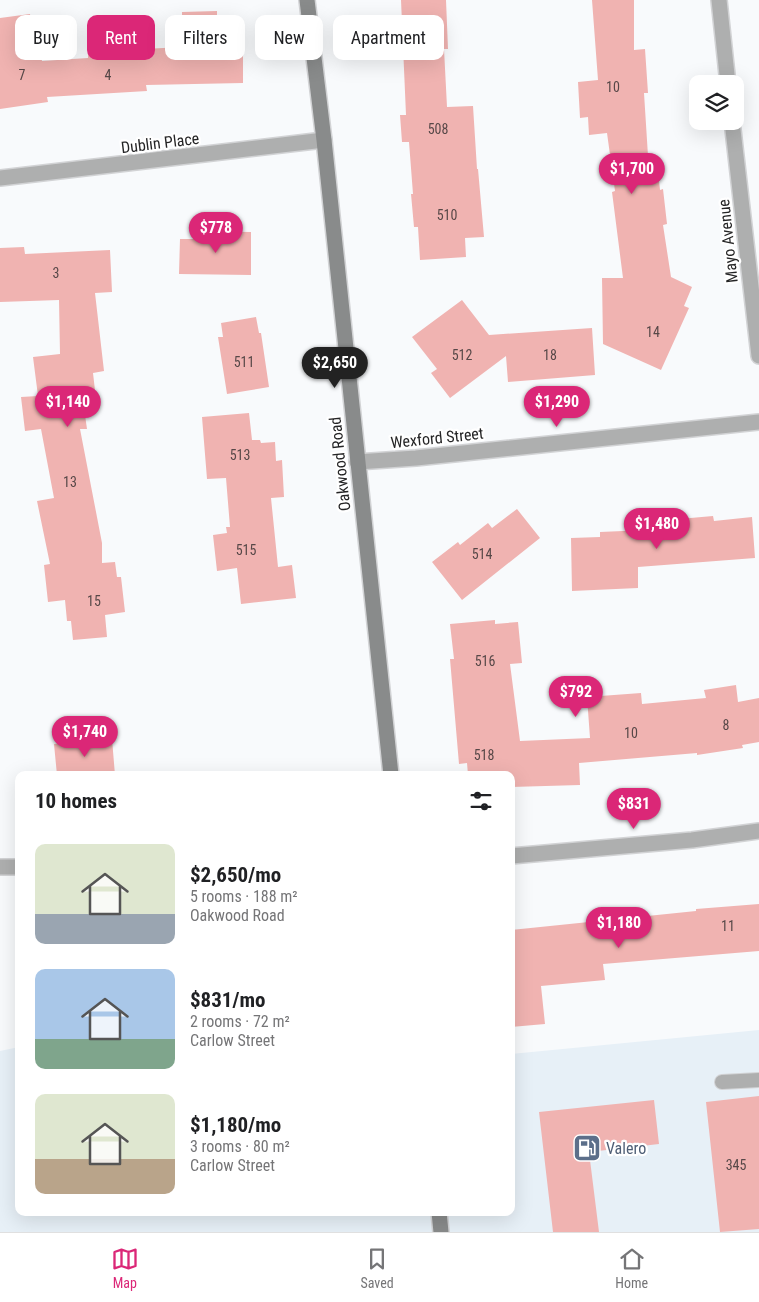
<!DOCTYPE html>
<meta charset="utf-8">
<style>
:root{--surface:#fff;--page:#f2f2f2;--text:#202124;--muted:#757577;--line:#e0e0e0;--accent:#db2777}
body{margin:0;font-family:"Roboto Condensed",sans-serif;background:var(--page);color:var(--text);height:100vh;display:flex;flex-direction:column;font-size:19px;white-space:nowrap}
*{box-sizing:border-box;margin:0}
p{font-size:16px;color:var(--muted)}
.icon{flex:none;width:28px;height:28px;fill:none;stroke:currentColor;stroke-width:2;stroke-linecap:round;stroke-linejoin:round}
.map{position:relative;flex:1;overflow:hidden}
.sheet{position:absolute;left:15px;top:771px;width:500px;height:445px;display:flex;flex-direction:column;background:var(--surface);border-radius:10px;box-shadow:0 5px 20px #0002}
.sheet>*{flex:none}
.guide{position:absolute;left:15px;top:15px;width:500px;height:45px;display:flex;gap:10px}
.tools{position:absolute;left:689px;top:75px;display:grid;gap:10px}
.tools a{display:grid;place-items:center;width:55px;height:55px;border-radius:10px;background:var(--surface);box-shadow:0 5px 20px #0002;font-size:25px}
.price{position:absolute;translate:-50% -42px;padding:0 11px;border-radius:18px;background:var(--accent);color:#fff;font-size:16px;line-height:32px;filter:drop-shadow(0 1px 2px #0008)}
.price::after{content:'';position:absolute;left:50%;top:30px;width:15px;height:11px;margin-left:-8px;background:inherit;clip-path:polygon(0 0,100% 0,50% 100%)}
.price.active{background:#222;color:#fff}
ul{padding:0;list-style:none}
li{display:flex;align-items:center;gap:15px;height:125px;padding:0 20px}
li span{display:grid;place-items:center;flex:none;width:140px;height:100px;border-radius:10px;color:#555}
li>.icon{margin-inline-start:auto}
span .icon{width:60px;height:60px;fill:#fffc;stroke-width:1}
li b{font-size:21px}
h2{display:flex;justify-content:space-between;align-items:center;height:60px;padding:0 20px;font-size:21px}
.tag{padding:0 18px;border-radius:10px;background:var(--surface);box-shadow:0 5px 20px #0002;font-size:18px;line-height:45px}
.tag.active{background:var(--accent);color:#fff}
.tab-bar{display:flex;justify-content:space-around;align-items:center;height:70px;border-top:1px solid var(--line);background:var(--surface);font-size:14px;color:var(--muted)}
.tab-bar a{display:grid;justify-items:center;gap:2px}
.tab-bar .active{color:var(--accent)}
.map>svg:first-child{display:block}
.built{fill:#e7f0f7}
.building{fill:#f0b3b1}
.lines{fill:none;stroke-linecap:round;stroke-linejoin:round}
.lane-casing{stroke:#d2d3d5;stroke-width:16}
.street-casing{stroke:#d2d3d5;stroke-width:18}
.secondary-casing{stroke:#d2d3d5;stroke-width:18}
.lane{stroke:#aeafaf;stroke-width:14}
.street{stroke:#aeafaf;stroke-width:15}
.secondary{stroke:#898b8b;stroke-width:15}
.labels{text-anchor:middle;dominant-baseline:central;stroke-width:4.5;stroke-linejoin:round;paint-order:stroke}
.number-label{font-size:14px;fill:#574848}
.street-label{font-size:16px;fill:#242425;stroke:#fff}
.service-label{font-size:16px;fill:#4e5e75;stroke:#fff;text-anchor:start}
</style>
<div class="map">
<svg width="759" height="1232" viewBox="0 0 759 1232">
<rect width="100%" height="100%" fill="#f8fafc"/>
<path class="built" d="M759,1030V1232H0V1051L19,1047V1212H511V1054Z"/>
<path class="building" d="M401,0H446L448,49H444L447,107L473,106L477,169H478L484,237L465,238L466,257L420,260L418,227H414L411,194H413L409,142H402L400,115H406Z
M592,0H634V50L645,49L648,93H644L648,156L656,155L660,190L663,189L667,224L663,225L671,277L692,287L684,306L689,308L661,370L603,344L602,278H623L612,192L615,191L607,133L589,135L588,117L580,118L578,82L598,80Z
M217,11V28H222V48H243V83L146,85L147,91L47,97L48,102L0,109V18L30,14L35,48H40L42,61L88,58V52L182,47V12Z
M193,231L251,232V275L179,274L180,239H193Z
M24,247L25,254L110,250L112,292L95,293L104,371L93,373L96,399L83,401L87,429H80L102,543V563L115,562L117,577H121L125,612L105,615L107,637L73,640L71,621H67L65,600L48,602L44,565L50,564L37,501L54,498L41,429L25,431L21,397L38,396L33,357L60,354L59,300L0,302V248Z
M462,300L489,335L592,328L595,375L508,382L506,356L450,398L431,373L437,369L412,337Z
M256,317L259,333H261L269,387L227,394L218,337H223L221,323Z
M249,413L252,440H260L261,443L275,442L276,461L282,460L284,497L271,498L278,567L292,565L296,598L241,604L237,568L217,571L213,535L227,533L226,527H230L226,478L207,479L202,417Z
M517,509L540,538L462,600L432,562L458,542L460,545L488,523L492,528Z
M713,516L714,521L752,517L755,558L638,567V588L572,591L571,538L600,537V532L669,529L668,520Z
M495,620V624L518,622L522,663L510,664L520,741L590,738L587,697L641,693L642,704L706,698L704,690L736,685L738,702L759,698V742L742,745L743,748L697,755V753L579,763L580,785L511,787V775H468L467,763L459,764L450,659H454L450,624Z
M112,739L115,775H57L54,744Z
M759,904V951L603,964L605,980L541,986L545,1024L511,1027V930L696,911V909Z
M759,1096V1229L720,1232L706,1102Z
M654,1100L659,1144L589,1152L599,1232H553L539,1112Z"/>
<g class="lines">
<g class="lane-casing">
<path id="lane" d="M722,1082L759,1080"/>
</g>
<g class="street-casing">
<path id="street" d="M719,0L728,84
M732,121L759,356
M0,178L324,140
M357,462L416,458L759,422
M511,856L692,840L759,831
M0,867H19"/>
</g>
<g class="secondary-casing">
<path id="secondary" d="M307,0L324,140L391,775
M439,1212L441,1232"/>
</g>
<use href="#lane" class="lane"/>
<use href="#street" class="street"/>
<use href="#secondary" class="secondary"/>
</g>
<defs>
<g id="fuel-square" transform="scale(1.4375)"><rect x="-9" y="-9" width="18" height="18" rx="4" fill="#5c6f8a" stroke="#fff"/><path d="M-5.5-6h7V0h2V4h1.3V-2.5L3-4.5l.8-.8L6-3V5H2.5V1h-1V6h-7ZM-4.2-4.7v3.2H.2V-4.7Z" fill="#fff"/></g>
</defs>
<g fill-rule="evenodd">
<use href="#fuel-square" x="587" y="1148"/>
</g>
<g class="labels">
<g class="number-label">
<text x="22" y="75">7</text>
<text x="108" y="75">4</text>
<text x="613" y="87">10</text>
<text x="438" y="129">508</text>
<text x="447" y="215">510</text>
<text x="56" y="273">3</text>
<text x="653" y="332">14</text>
<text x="462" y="355">512</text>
<text x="550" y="355">18</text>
<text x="244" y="362">511</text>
<text x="240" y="455">513</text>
<text x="70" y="482">13</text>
<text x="246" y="550">515</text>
<text x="482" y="554">514</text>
<text x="94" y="601">15</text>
<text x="485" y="661">516</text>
<text x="726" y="725">8</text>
<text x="631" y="733">10</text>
<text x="484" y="755">518</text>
<text x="728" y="926">11</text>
<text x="736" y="1165">345</text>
</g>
<g class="street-label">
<text transform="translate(160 143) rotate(-7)">Dublin Place</text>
<text transform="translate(728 241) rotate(-96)">Mayo Avenue</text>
<text transform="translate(437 438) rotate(-6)">Wexford Street</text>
<text transform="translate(340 464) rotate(-96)">Oakwood Road</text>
</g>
<g class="service-label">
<text x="606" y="1148">Valero</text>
</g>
</g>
</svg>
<div class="tools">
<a><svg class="icon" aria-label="layers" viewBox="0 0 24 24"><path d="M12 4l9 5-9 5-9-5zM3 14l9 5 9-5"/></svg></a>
</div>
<b class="price" style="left:632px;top:195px">$1,700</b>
<b class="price" style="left:216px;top:254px">$778</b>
<b class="price active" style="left:335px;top:389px">$2,650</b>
<b class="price" style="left:68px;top:428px">$1,140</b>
<b class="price" style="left:557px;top:428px">$1,290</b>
<b class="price" style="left:657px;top:550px">$1,480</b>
<b class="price" style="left:576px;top:718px">$792</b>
<b class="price" style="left:85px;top:758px">$1,740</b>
<b class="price" style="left:634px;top:830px">$831</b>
<b class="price" style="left:619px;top:949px">$1,180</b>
<div class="guide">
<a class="tag">Buy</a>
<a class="tag active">Rent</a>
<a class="tag">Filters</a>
<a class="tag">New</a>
<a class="tag">Apartment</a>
</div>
<section class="sheet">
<h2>10 homes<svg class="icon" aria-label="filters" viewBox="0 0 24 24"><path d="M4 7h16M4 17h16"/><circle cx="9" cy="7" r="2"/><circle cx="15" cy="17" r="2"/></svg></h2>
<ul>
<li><span style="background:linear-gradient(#dfe7d0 70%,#9aa5b1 0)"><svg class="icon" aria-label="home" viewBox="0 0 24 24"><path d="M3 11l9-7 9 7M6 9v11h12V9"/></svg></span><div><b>$2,650/mo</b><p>5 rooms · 188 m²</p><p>Oakwood Road</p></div></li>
<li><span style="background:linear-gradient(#a9c7e8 70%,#7fa58c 0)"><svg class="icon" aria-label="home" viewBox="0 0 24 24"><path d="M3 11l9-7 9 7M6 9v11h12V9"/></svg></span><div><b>$831/mo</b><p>2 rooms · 72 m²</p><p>Carlow Street</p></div></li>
<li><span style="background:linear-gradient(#dfe7d0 65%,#b9a48a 0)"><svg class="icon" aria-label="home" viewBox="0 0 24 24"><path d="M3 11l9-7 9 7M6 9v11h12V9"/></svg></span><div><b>$1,180/mo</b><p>3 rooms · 80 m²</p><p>Carlow Street</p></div></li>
</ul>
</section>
</div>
<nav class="tab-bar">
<a class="active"><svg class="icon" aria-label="map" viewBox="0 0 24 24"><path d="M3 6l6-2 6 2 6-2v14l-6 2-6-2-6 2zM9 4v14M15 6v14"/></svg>Map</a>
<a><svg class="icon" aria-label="saved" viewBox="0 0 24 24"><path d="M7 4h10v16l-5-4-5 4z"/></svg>Saved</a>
<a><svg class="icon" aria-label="home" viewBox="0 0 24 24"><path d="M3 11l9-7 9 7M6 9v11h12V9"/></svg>Home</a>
</nav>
